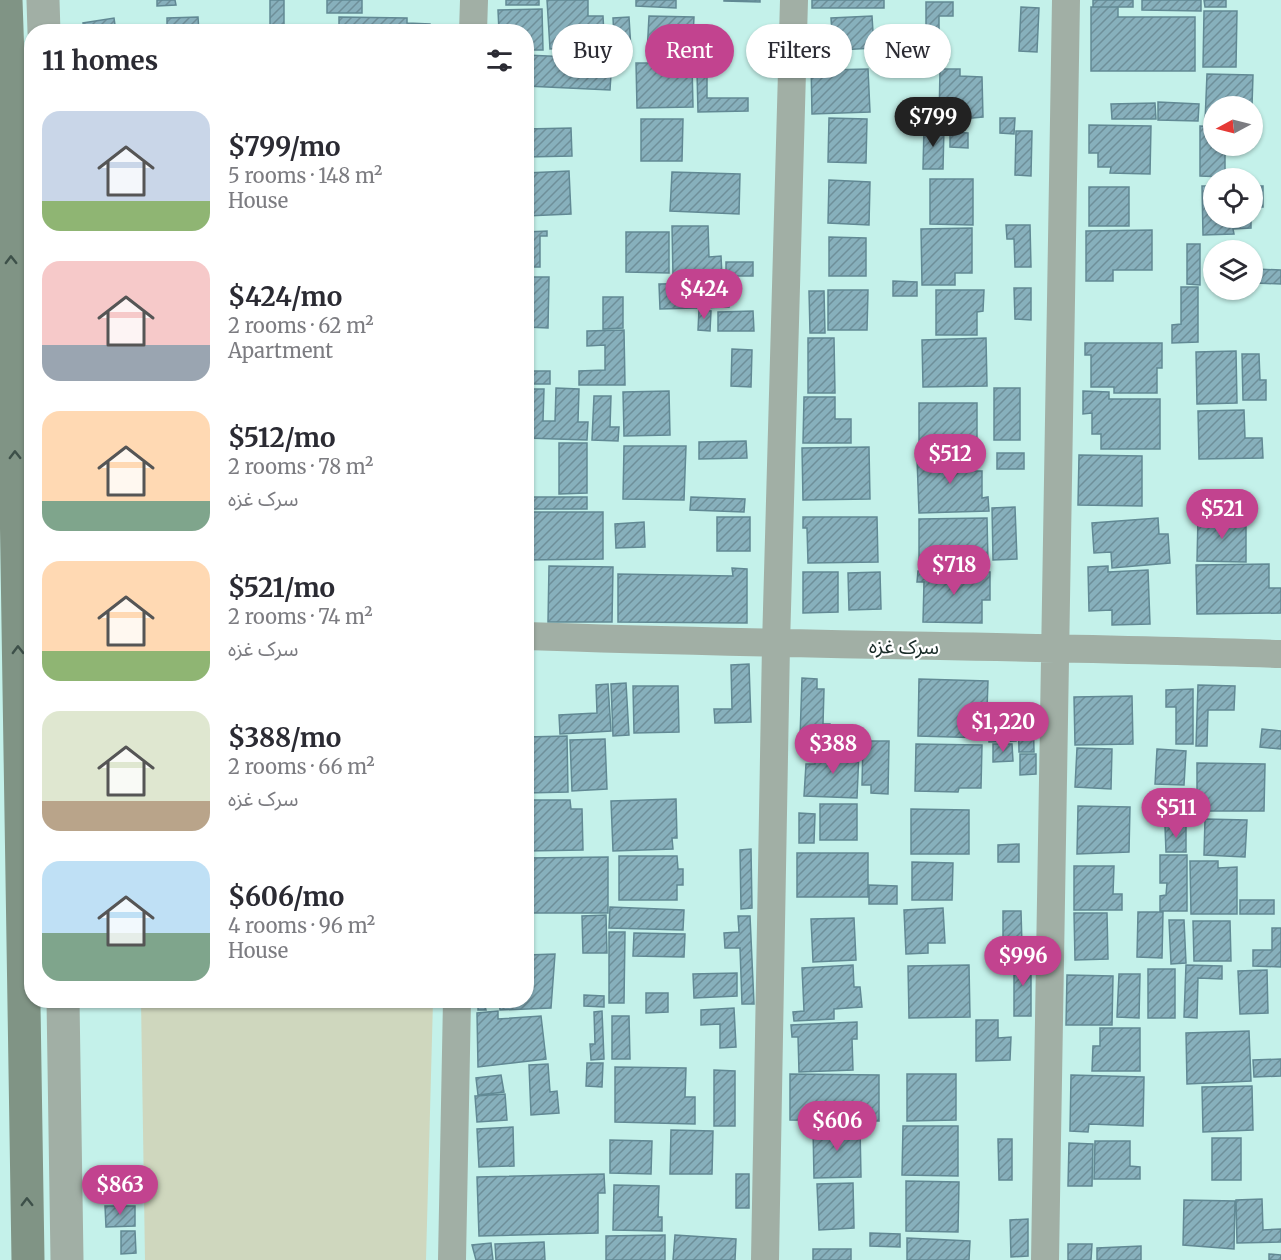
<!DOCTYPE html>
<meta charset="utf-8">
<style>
:root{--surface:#fff;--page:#f7f7f7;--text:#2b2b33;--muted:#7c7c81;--accent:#c2438f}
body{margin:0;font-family:Merriweather,"Noto Sans Arabic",serif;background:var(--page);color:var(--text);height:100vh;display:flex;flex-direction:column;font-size:22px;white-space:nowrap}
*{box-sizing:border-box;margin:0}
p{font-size:20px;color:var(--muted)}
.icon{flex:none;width:33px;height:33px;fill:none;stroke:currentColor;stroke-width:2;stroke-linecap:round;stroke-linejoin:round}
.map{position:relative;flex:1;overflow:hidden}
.side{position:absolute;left:24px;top:24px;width:510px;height:984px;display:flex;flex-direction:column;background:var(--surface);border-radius:24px;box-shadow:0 2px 4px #0004}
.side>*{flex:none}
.hud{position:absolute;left:552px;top:24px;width:570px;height:54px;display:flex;gap:12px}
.needle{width:39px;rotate:263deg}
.tools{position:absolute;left:1203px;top:96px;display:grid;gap:12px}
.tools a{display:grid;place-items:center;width:60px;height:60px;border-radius:50%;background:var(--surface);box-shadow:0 2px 4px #0004;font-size:30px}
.price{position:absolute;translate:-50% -51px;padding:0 14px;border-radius:21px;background:var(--accent);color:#fff;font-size:20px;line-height:39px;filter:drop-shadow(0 2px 3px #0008)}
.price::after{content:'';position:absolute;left:50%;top:36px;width:18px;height:14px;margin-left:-9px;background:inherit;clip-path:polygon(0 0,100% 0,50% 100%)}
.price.selected{background:#222;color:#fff}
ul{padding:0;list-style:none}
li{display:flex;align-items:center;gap:18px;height:150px;padding:0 18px}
li span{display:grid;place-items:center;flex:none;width:168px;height:120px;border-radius:18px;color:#555}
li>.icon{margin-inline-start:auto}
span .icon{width:72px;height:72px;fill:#fffc;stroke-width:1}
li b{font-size:26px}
h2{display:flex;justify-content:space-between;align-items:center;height:72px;padding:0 18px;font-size:26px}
.pill{padding:0 21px;border-radius:27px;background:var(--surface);box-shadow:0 2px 4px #0004;font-size:21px;line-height:54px}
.pill.selected{background:var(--accent);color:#fff}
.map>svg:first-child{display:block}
.grass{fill:#cfd7be}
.building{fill:url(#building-hatch);stroke:#618994;stroke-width:1.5}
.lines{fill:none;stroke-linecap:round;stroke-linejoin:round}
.minor{stroke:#a1afa5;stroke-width:28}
.tertiary{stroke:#a1afa5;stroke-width:33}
.secondary{stroke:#809485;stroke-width:33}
.oneway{stroke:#3d5049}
.labels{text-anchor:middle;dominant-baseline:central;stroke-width:4.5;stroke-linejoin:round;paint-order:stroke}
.street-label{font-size:20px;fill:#192b28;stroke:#fff}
</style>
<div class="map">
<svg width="1281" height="1260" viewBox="0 0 1281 1260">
<defs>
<pattern id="building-hatch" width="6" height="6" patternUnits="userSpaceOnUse" patternTransform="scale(1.5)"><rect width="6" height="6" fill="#87b0bc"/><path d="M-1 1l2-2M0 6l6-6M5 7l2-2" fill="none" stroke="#6e8f99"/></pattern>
</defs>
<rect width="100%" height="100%" fill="#c4f1ea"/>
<path class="grass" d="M141,1001H433L426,1260H145Z"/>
<path class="building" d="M157,0H175L176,5L157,6Z
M270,0H284V32H270Z
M327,0H362V13H327Z
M506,0H539V5H506Z
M547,0H588V16H603L604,35L581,37L582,47L550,49Z
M636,0H676V8L636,6Z
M724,0H760V2L724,1Z
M812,0H884V8H812Z
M1093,0H1133V7H1093Z
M1142,0H1201V11L1142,10Z
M1204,0H1226V7H1205Z
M926,2H953V16H939V49H949V59H926Z
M1021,7L1039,8L1037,52L1019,51Z
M1091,7H1118V17H1195V71H1091Z
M542,9L543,50H526V32H499L498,10Z
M1204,11H1237L1236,67H1203Z
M649,16L694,17L692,55L647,54Z
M872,16L874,48L839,50L838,33H832L831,18Z
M198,17L199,32H167V18Z
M339,17L407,18V23L430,24V32H339Z
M629,17L631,50L594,52V38L614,37L613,18Z
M114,18L116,32H84L83,23Z
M526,55L612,59L610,90L526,86Z
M811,61H825V70L868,69L870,112L812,114Z
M636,63H692L693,107L637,108Z
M940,69H960V76L982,77L983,117L939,121Z
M697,73L707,74V98H748V111L698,112Z
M1207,74L1253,75L1252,106H1214V122H1205Z
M1158,102L1199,104L1198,121L1158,120Z
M1155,103L1156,119H1112L1111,104Z
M829,118L867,119L866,163L828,162Z
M1000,118H1015L1014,134L1000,133Z
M641,119H683L682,161H641Z
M1089,125L1151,126L1150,174L1110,173L1111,167H1098V153H1089Z
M1200,126L1214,127V146H1225V177L1200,176Z
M924,127L944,128L943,169H923Z
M571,128L572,156L526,157V129Z
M1016,131H1032L1031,176L1015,175Z
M950,132L968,133V148L950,147Z
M569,171L571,214L526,216V173Z
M672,172L740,174L739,214L670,211Z
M930,179H973V225L930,224Z
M829,180L870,182L869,225L828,223Z
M1202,186H1214V218H1251V228L1233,229L1234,234L1203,235Z
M1252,186H1263V207H1252Z
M1089,187H1129V226H1089Z
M1006,225H1030L1031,267H1015L1014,239H1007Z
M672,226H708L709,257L721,256L722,276L673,277Z
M972,228V273H955V285H922L921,229Z
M1152,230V270H1113V281H1086V231Z
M547,231V236H540V267H526V232Z
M626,232H669V273L626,272Z
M829,237L866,238V276H829Z
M1187,244H1200V285L1187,284Z
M726,262H753V276H726Z
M1256,269L1281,270V284L1256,283Z
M526,277H549L548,328L526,327Z
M893,281L917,282V296H893Z
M728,283L729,307L660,309L659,284Z
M1181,287H1198V342L1172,343V325L1181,324Z
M1014,288H1031V320L1015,319Z
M828,290H868L867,330H828Z
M936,290H984L983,311L977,312V335H936Z
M809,291H824L825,333H810Z
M603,297H623V328L603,329Z
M699,310L711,311L710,331L698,330Z
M753,311L754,331H718V312Z
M624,330L625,385H579V371L605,370V345L587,346V331Z
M808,338H834L835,393H808Z
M986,338L987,386L923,387L922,340Z
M1085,343H1162V368H1157V393H1114V387H1091V355H1085Z
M732,349L752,350L751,387L731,386Z
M1236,351L1237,403L1197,404L1196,352Z
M1242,354H1259L1260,380H1266V400H1243Z
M526,371H550V384H526Z
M556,388L579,389L578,422H588L587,440L526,438V389H544L543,421H555Z
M994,388H1020V440H994Z
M669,391L670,435L624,436L623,392Z
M1083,391L1109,392V399H1160V449H1101V434H1092V413L1083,414Z
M594,396H611L610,427H619L618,441L592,440Z
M804,397H835V419H851V443H803Z
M919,403H977V454H919Z
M1244,410L1245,438H1262L1263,458L1199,459L1198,411Z
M746,441L747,458L699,459V442Z
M559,443H587V493L559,494Z
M624,446H686L684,500L623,499Z
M869,447L870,499L803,500L802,448Z
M997,453H1024V469H997Z
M1079,455L1142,456V506L1078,505Z
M975,456V471H982V498L988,497L989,511L919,513L917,458Z
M526,497H587V509H526Z
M691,497L745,499L744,512L690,510Z
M1015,507L1017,559L993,560L992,508Z
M526,512H603V559L526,560Z
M717,517H750V551H717Z
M803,517H877L878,562L808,563L807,528H803Z
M987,518L988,563L919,564V519Z
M1158,518L1159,534H1168L1170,563L1112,568L1111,552L1094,553L1092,523Z
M1198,518L1246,519V562L1197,561Z
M644,522L645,547L616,548L615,524Z
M1269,564V588H1281V613L1197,614L1196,565Z
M549,566L613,567L612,622H548Z
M1108,566V572L1148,570L1150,624L1112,625V610L1089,611L1088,567Z
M732,568L747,569V623L618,622V574L733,576Z
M918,571L990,572V600H982V623L923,622L924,582H917Z
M803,572H838V612L803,613Z
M880,572L881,609L849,610L848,573Z
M749,664L751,722L715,723L714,709H732L731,665Z
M802,678L817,679V689H824L823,724H830V739L800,738Z
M919,679L988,681L986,738L918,736Z
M626,683L629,735L613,736L611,684Z
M608,684L611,731L560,734L559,715L597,713L596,685Z
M1198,685L1235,686L1234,710H1208L1207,746H1196Z
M633,686H678L679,732L634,733Z
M1193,689V744H1176V707H1166V690Z
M1132,696L1133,744L1075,745L1074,697Z
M1018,707H1033L1034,752H1019Z
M1015,709L1016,741L989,742L988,710Z
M1262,729L1281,731V749L1260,747Z
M567,736L568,792L526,793V737Z
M605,739L607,789L572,791L570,740Z
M863,741H889L888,794L871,793V785H862Z
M916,744L982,745L981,788H959L958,792L915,791Z
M993,744H1012L1013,761L993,762Z
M1077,748L1112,749L1111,789L1075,787Z
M1157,749L1186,751L1184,785L1155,784Z
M816,750L859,752L857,798L804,796L806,764H815Z
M1020,754H1036V774L1020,775Z
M1197,763L1265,764L1264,811H1193V791H1197Z
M676,799L677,838H672L673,849L613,851L611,801Z
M526,800H570L571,809H582L583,850L526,851Z
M820,804H857V840H820Z
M1078,806L1130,807L1129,852L1077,854Z
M911,809L969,810V854H911Z
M799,813L815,814L814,843H799Z
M1205,819L1247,820L1245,857L1204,855Z
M1186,825V852H1166L1165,826Z
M1019,844V862H998V845Z
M751,849L752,908L741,909L740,850Z
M797,853H868V897H797Z
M1160,855H1187V911H1160V896L1166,895L1167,883H1160Z
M619,856H677L678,869H683V885H677V900H619Z
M608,857V913H526V858Z
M1190,861H1218V868L1237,867V914H1191Z
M912,862L953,863L952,900H912Z
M1074,866H1114L1113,894H1122V910H1074Z
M869,885L897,886V904H869Z
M1240,900H1274V914H1240Z
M610,907L684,910L683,930L609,928Z
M943,908L945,943H928V953L906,954L904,910Z
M1003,911H1021L1022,945H1003Z
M1138,912H1163L1162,958L1137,957Z
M1074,913H1107L1108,959L1075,960Z
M606,915L607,953H583L582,916Z
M738,916H750L754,1004H742L740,948H725L724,933L739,932Z
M854,918L856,960L813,962L811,919Z
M1169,920H1184L1186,963L1171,964Z
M1193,921H1230L1231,961H1194Z
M1272,928H1281V967L1253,966V950H1272Z
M609,932H625L624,1003H609Z
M634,933L685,934L684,957L633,956Z
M555,954L551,1008L500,1010L499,1000H526V955Z
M1014,958H1031V1016H1014Z
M853,965L854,987H860L862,1007L834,1009V1019L794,1021L793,1012L804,1011L802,968Z
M969,965L970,1017L909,1018L908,966Z
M1186,965L1222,966V979L1198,978L1197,1018L1184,1017Z
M1148,969H1175V1018H1148Z
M1267,970L1268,1013L1240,1014L1238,971Z
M737,973V996L694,998L693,974Z
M1119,974H1140L1139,1018L1117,1017Z
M1067,975L1113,976L1112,1025H1066Z
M646,993H668V1012L646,1013Z
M584,995L604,996V1007L584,1006Z
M478,1000H492V1005L485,1006L486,1010H478Z
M734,1008L736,1047L720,1048V1024L701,1025V1010Z
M498,1011V1019L541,1016L546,1059L478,1067L477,1013Z
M602,1011L604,1059L591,1060L590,1044H595L594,1012Z
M612,1016H629L630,1059H612Z
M976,1020H998V1038L1011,1037L1010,1060L976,1061Z
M857,1022V1039H852L853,1070L799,1072L798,1037H792L791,1025Z
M1100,1028H1140V1071H1092L1093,1046H1100Z
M1249,1031L1251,1081L1187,1084L1186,1033Z
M1281,1059V1076L1254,1077L1253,1060Z
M587,1063H603L602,1087L586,1086Z
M548,1064L550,1092L557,1091L559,1113L531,1115L529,1065Z
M615,1067L686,1068L685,1097H695V1124L615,1122Z
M714,1070L735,1071V1126H714Z
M790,1074L879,1075V1121L790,1120Z
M907,1074H956V1120L907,1121Z
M501,1075L504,1092L478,1095L476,1078Z
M1071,1075L1144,1077L1143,1126L1089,1124L1088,1132L1070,1131Z
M1252,1086L1253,1130L1203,1132L1202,1087Z
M505,1094L507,1120L477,1122L475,1096Z
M903,1126H958V1176L902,1175Z
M513,1127L514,1166L479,1167L477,1129Z
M860,1127L861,1177L814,1178L813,1128Z
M671,1130L713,1131L712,1174H670Z
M1212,1138H1241V1180H1212Z
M998,1139H1012V1180H999Z
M610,1140L652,1141L651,1174L610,1173Z
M1095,1141H1130V1166L1140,1167V1179H1094Z
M1069,1143L1093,1144L1092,1186H1068Z
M604,1174L605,1193H598V1233L479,1236L477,1177Z
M736,1174H749V1208H736Z
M906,1181L959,1182L958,1232L906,1231Z
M853,1183L854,1228L819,1230L817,1184Z
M614,1185L659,1186L658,1217H662V1231L613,1230Z
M1262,1199L1263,1230L1281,1229V1242L1237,1243L1236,1200Z
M1184,1200L1235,1201L1234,1249L1183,1245Z
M105,1206H135V1226L106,1227Z
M1028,1219V1256L1011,1257L1010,1220Z
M121,1231H135L136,1253L121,1254Z
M870,1233L900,1234V1247L870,1246Z
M665,1235V1260H606V1236Z
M675,1235L736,1239L735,1260H673Z
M907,1238L970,1241L969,1260H907Z
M544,1242L545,1260H496L495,1244Z
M491,1243L493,1260H476L472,1245Z
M1068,1244H1092L1091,1260H1068Z
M1141,1246V1260H1097V1248Z
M813,1249H851V1260H813Z
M1269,1254L1281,1255V1260H1269Z"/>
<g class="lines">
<path class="minor" d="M473,32L474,0
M526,636C778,645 1029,646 1281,654
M452,1260L457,1000
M765,1260L776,645L794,0
M1045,1260L1066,0"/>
<path class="tertiary" d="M43,0L44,32
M63,1000L67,1260"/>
<path class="secondary" d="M6,0L10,115L28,1260"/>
</g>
<defs><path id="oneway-chevron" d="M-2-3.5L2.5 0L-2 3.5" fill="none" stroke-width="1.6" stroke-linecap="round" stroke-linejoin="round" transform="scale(1.5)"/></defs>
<g class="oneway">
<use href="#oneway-chevron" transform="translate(11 260) rotate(-91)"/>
<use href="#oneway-chevron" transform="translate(15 455) rotate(-91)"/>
<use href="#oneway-chevron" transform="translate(18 650) rotate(-91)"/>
<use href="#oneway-chevron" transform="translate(27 1202) rotate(-91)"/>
</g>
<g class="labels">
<g class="street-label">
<text transform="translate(904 646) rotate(1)">سرک غزه</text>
</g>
</g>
</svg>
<div class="tools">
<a><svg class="needle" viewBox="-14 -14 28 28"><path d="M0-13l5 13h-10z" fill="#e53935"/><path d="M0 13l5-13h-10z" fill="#7c7c81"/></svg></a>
<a><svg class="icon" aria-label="locate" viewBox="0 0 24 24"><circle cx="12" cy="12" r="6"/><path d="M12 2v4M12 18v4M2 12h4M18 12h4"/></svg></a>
<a><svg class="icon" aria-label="layers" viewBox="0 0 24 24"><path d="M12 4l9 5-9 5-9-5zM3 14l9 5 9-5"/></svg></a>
</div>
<b class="price selected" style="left:933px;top:148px">$799</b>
<b class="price" style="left:704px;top:320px">$424</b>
<b class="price" style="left:950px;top:485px">$512</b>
<b class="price" style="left:1222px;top:540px">$521</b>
<b class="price" style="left:954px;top:596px">$718</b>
<b class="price" style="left:1003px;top:753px">$1,220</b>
<b class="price" style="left:833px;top:775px">$388</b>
<b class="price" style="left:1176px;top:839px">$511</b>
<b class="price" style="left:1023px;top:987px">$996</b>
<b class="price" style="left:837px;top:1152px">$606</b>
<b class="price" style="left:120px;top:1216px">$863</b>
<div class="hud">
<a class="pill">Buy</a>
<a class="pill selected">Rent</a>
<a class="pill">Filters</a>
<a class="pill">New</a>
</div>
<section class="side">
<h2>11 homes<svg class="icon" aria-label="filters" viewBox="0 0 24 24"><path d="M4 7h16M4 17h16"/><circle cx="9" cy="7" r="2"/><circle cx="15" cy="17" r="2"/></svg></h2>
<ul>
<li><span style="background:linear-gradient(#c9d6e8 75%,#8fb573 0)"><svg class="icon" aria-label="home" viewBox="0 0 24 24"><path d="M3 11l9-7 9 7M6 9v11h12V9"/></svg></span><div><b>$799/mo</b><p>5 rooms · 148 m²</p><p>House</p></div></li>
<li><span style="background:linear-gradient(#f6c9c9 70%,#9aa5b1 0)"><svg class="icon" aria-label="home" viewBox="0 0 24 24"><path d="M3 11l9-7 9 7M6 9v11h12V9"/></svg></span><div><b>$424/mo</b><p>2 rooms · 62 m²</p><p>Apartment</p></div></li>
<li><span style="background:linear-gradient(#ffd9b3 75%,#7fa58c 0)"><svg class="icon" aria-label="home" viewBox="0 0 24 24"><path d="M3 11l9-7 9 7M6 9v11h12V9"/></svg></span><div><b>$512/mo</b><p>2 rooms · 78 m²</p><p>سرک غزه</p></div></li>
<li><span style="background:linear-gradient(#ffd9b3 75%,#8fb573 0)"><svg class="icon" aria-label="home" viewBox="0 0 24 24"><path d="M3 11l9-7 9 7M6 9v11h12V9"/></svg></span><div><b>$521/mo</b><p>2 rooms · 74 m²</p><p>سرک غزه</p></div></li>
<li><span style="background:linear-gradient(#dfe7d0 75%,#b9a48a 0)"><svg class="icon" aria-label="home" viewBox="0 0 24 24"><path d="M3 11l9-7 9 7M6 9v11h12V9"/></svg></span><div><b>$388/mo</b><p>2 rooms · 66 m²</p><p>سرک غزه</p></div></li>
<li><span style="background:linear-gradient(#bfe0f5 60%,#7fa58c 0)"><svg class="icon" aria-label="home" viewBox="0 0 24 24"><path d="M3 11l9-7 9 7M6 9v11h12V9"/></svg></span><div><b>$606/mo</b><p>4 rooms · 96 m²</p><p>House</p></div></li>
</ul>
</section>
</div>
